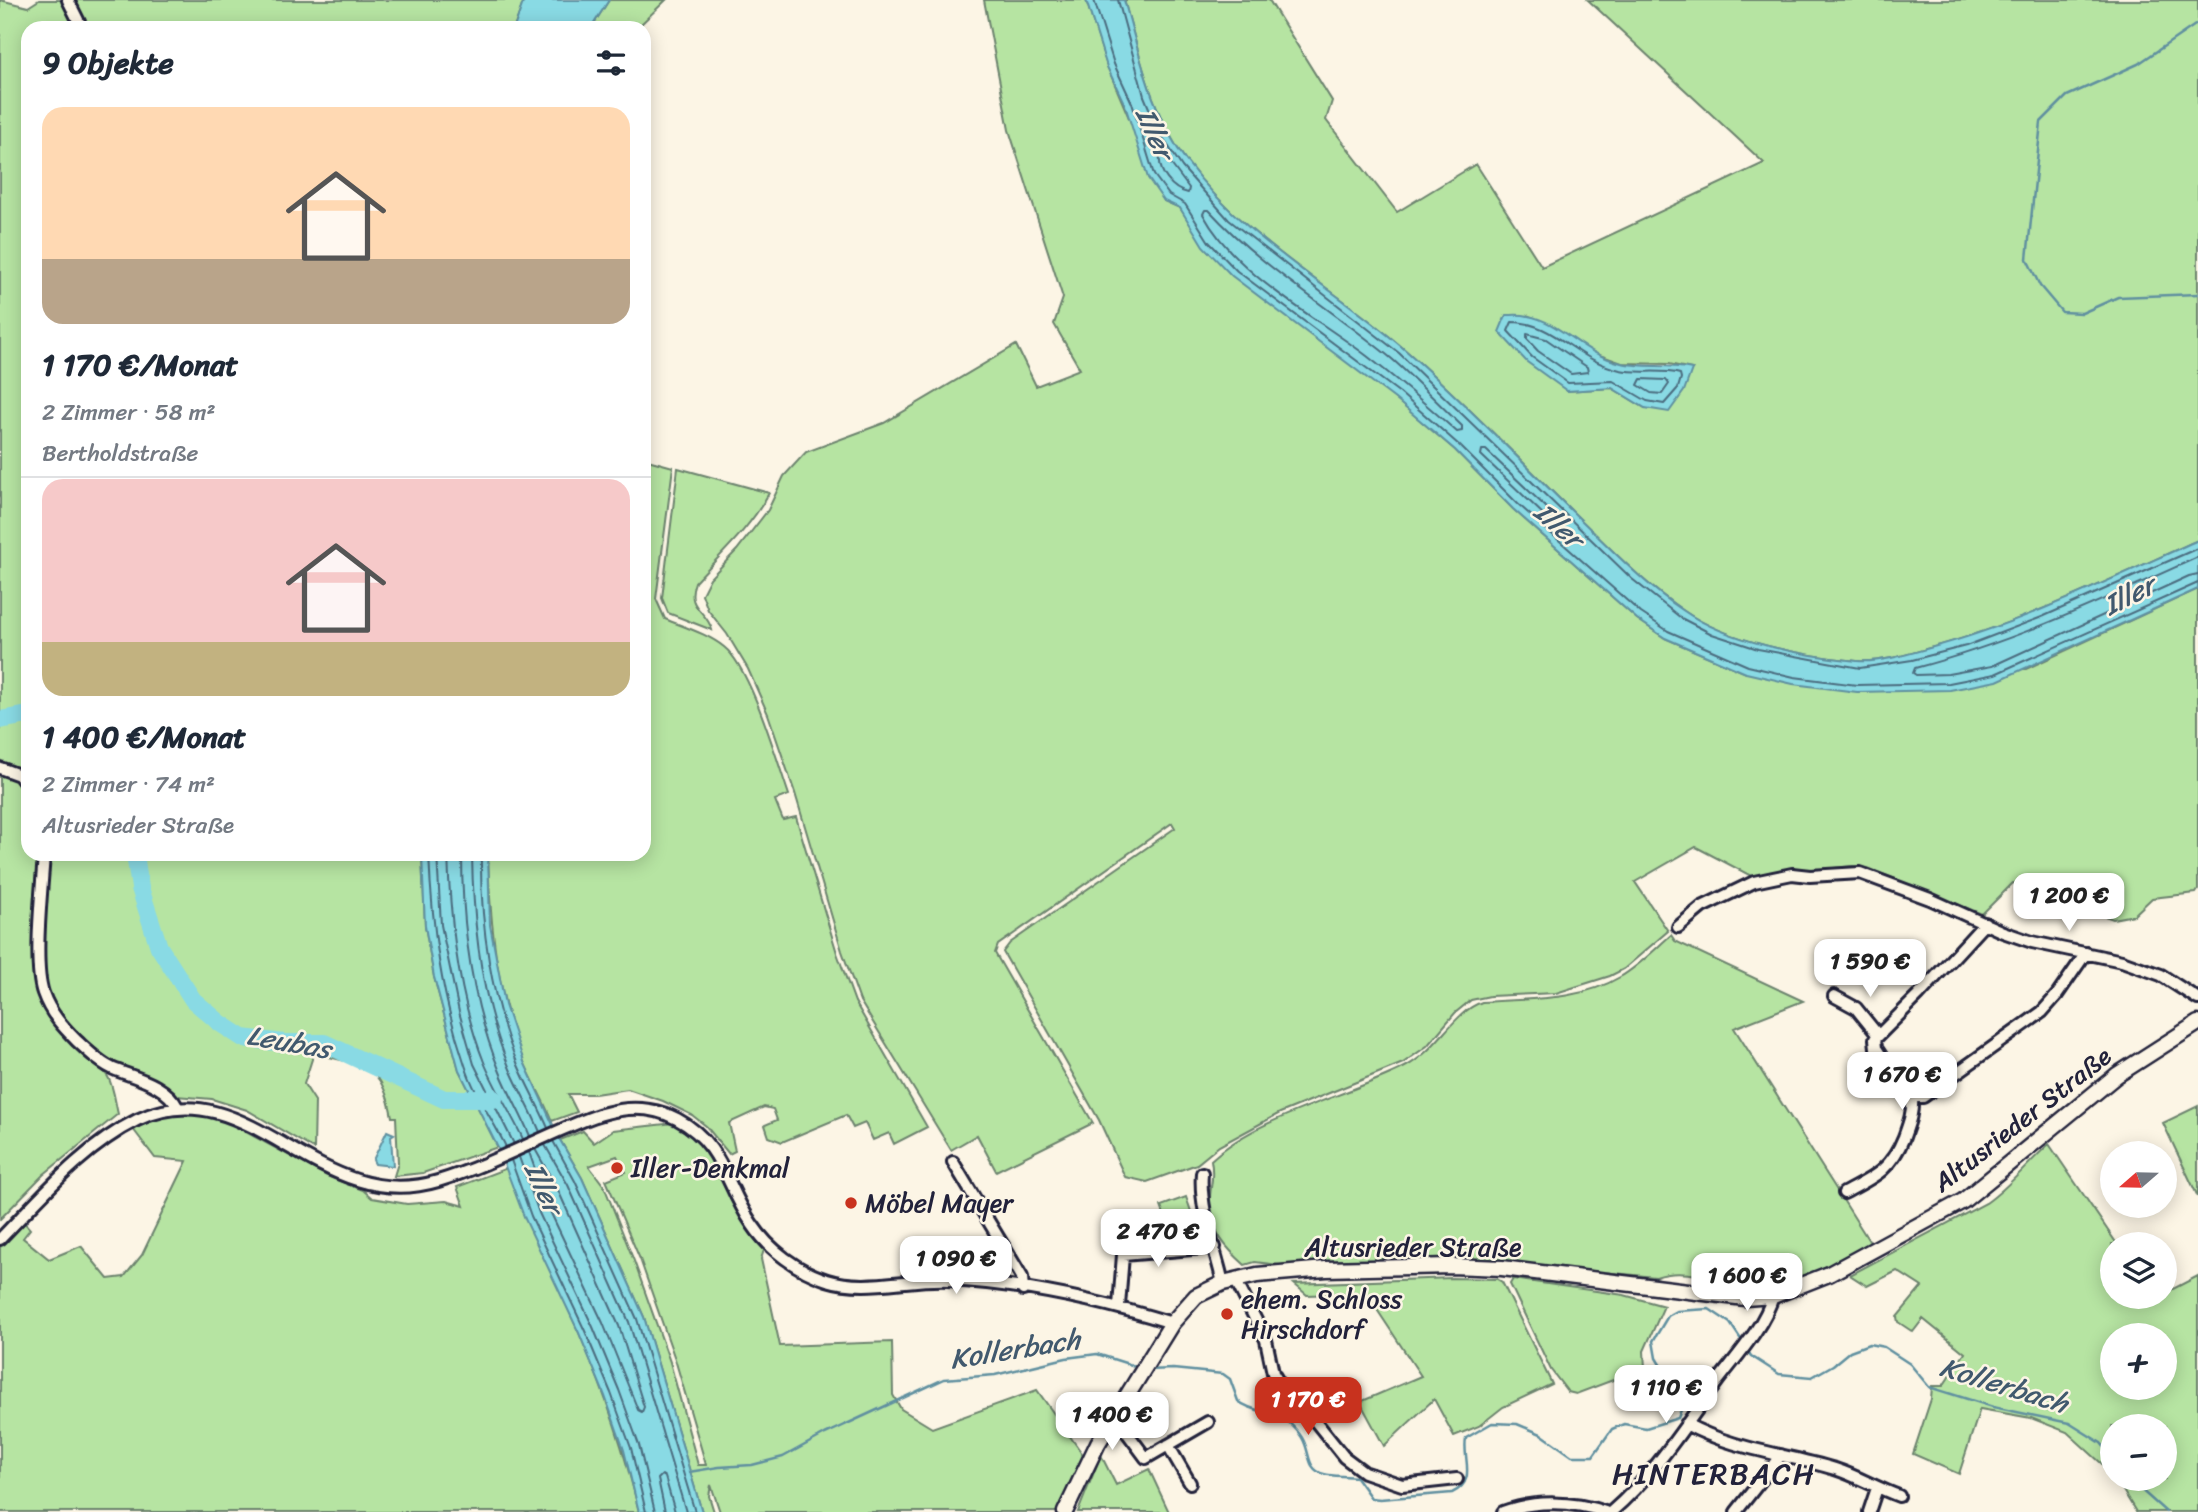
<!DOCTYPE html>
<html lang="de">
<meta charset="utf-8">
<style>
:root{--surface:#fff;--page:#f6f6f7;--text:#1f2937;--muted:#747a83;--line:#e0e1e3;--accent:#c8321e}
body{margin:0;font-family:Sriracha,sans-serif;background:var(--page);color:var(--text);height:100vh;display:flex;flex-direction:column;font-size:26px;white-space:nowrap}
*{box-sizing:border-box;margin:0}
p{font-size:23px;color:var(--muted)}
.icon{flex:none;width:38px;height:38px;fill:none;stroke:currentColor;stroke-width:2;stroke-linecap:round;stroke-linejoin:round}
.map{position:relative;flex:1;overflow:hidden}
.details{position:absolute;left:21px;top:21px;width:630px;height:840px;display:flex;flex-direction:column;background:var(--surface);border-radius:21px;box-shadow:0 4px 18px #0003}
.details>*{flex:none}
.needle{width:46px;rotate:250deg}
.buttons{position:absolute;left:2100px;top:1141px;display:grid;gap:14px}
.buttons a{display:grid;place-items:center;width:77px;height:77px;border-radius:50%;background:var(--surface);box-shadow:0 4px 18px #0003;font-size:35px}
.price{position:absolute;translate:-50% -60px;padding:0 16px;border-radius:14px;background:#fff;color:#222;font-size:23px;line-height:46px;filter:drop-shadow(0 2px 4px #0008)}
.price::after{content:'';position:absolute;left:50%;top:42px;width:21px;height:16px;margin-left:-10px;background:inherit;clip-path:polygon(0 0,100% 0,50% 100%)}
.price.on{background:var(--accent);color:#fff}
ul{padding:0;list-style:none}
li{display:grid;align-content:center;gap:14px;height:371px;padding:0 21px}
li+li{border-top:2px solid var(--line)}
li span{display:grid;place-items:center;height:217px;border-radius:21px;color:#555}
li>.icon{margin-inline-start:auto}
span .icon{width:126px;height:126px;fill:#fffc;stroke-width:1}
li b{font-size:30px}
h2{display:flex;justify-content:space-between;align-items:center;height:84px;padding:0 21px;font-size:30px}
.map>svg:first-child{display:block}
.green{fill:#b6e4a2;stroke:#6c836e;stroke-width:2;fill-rule:evenodd}
.water{fill:#89dae4;stroke:#6090a0;stroke-width:2}
.lines{fill:none;stroke-linecap:round;stroke-linejoin:round}
.shore{stroke:#4b6c7f;stroke-width:2}
.stream{stroke:#6090a0;stroke-width:2.5}
.river{stroke:#89dae4;stroke-width:18}
.minor-casing{stroke:#22223b;stroke-width:16}
.major-casing{stroke:#22223b;stroke-width:19}
.minor{stroke:#fcf5e5;stroke-width:10}
.major{stroke:#fcf5e5;stroke-width:14}
.poi-dot{fill:#c8321e;stroke:#fcf5e5;stroke-width:2.5}
.labels{text-anchor:middle;dominant-baseline:central;stroke-width:5;stroke-linejoin:round;paint-order:stroke}
.street-label{font-size:26px;fill:#22223b;stroke:#fcf5e5}
.poi-label{font-size:26px;fill:#22223b;stroke:#fcf5e5;text-anchor:start}
.water-label{font-size:28px;font-style:italic;fill:#41596e;stroke:#fcf5e5}
.quarter-label{font-size:30px;letter-spacing:2px;fill:#22223b;stroke:#fcf5e5}
</style>
<div class="map">
<svg width="2198" height="1512" viewBox="0 0 2198 1512">
<rect width="100%" height="100%" fill="#fcf5e5"/>
<filter id="ink" filterUnits="userSpaceOnUse"><feTurbulence type="fractalNoise" baseFrequency=".0143" numOctaves="2"/><feDisplacementMap in="SourceGraphic" scale="14" xChannelSelector="R" yChannelSelector="G"/><feConvolveMatrix kernelMatrix="1 2 1 2 8 2 1 2 1" color-interpolation-filters="sRGB"/></filter>
<g filter="url(#ink)">
<path class="green" d="M0,0L28,7L39,0H65L79,28H28V854H422L425,926L434,977L459,1070L498,1147L423,1173L394,1176L398,1163L396,1117H392C382,1061 363,1067 314,1053L304,1084L315,1101L314,1149L247,1110L212,1099L176,1096L113,1065L84,1045L38,992C47,1016 59,1034 78,1051C87,1060 101,1066 108,1077C114,1088 115,1102 118,1114L43,1175L0,1219Z
M70,0H524L514,28H84Z
M609,0H666L637,28H591Z
M984,0H1086L1107,66L1164,201L1180,208L1191,224L1455,450L1513,509L1637,619L1665,638L1746,673L2026,669L2198,589V890L2196,893L2152,898L2134,915L2113,919L2013,883L1982,914L1868,868L1852,866L1753,877L1696,847L1635,882L1668,931L1624,969L1610,976L1556,993L1490,996L1471,1000L1455,1013L1427,1046L1403,1063L1280,1113L1219,1146L1197,1164L1147,1182L1125,1177L1099,1120L1003,952L1010,943L1175,828L1172,823L998,945L995,953L1093,1123L996,1171L977,1135L951,1150L860,1001L842,951L795,793L768,714L748,669L727,634L708,610L702,594L710,578L737,550L768,510L784,476L806,452L884,423L1016,345L1036,386L1080,369L1054,324L1063,298L1009,130Z
M1124,0H1269L1332,101L1326,120L1397,212L1476,164L1542,267L1764,163L1588,0H2198V540C2109,580 2020,624 1926,649C1905,655 1878,663 1857,661C1804,656 1728,642 1684,611C1647,586 1616,554 1584,523C1525,465 1466,403 1403,348C1332,286 1244,239 1187,162C1151,114 1140,56 1124,0ZM1529,316L1553,326L1588,351L1622,363L1669,364L1692,369L1645,408L1612,388L1567,391Z
M644,459L673,467L656,599L665,619C684,627 708,634 724,647C751,668 777,761 789,795L775,800L783,820L796,817L837,953L855,1002L927,1127L894,1144L889,1133L873,1140L865,1123L853,1128L846,1115L782,1142L769,1137L765,1125L777,1120L773,1109L764,1107L729,1123L735,1151L729,1154L706,1126L692,1115L663,1101L628,1089L595,1094H568L577,1112L552,1121C544,1101 533,1082 524,1062C497,996 490,925 488,854H644Z
M678,468L769,493C751,527 721,554 695,582C685,609 707,610 712,630L668,613L662,598Z
M1671,935L1675,941L1803,1001L1734,1028L1871,1244C1840,1260 1803,1286 1767,1287C1731,1289 1691,1264 1656,1277L1504,1263L1287,1266L1255,1262L1245,1265C1226,1248 1211,1232 1210,1204C1209,1187 1215,1180 1211,1160C1260,1115 1346,1097 1405,1067C1437,1051 1453,1012 1482,1002C1528,998 1578,1002 1620,977C1639,966 1655,949 1671,935Z
M2198,1106V1197L2163,1123Z
M181,1114L207,1115L222,1119L327,1176L363,1190L372,1198L407,1204L446,1201L464,1206L457,1187L507,1168C527,1226 555,1279 580,1335C605,1393 625,1451 639,1512H0V1247L24,1222L30,1229L23,1238L49,1259L81,1246L108,1279L124,1277L142,1255L187,1161L155,1158L133,1129L159,1118Z
M674,1123C688,1134 704,1144 714,1160C732,1190 739,1223 764,1250L761,1259L780,1346L892,1342L893,1395L901,1409L932,1428L1037,1390L1084,1456L1058,1512H720L711,1485L709,1496L714,1512H702L644,1317L582,1178L560,1140L583,1131L594,1143L613,1130ZM617,1156L626,1172L606,1180L640,1259L675,1359L706,1465H698L670,1362L634,1261L604,1186L589,1166Z
M2049,1144L2117,1244H2112V1297L2154,1299L2165,1297V1293L2198,1276V1512H2136L2116,1479H2165V1426H2112V1473L2067,1432L2031,1418L1980,1409L1959,1474L1913,1454L1931,1399L1932,1386H1943L1965,1353L1923,1319L1913,1332L1898,1322L1897,1317L1922,1287L1897,1271L1867,1286L1850,1275L1986,1203C2009,1187 2028,1163 2049,1144ZM2112,1335H2165V1388H2112Z
M1186,1197L1200,1237L1175,1245L1161,1206Z
M1452,1278L1497,1279L1502,1282L1552,1384L1503,1407L1479,1426L1454,1436L1434,1399L1384,1446L1360,1402L1421,1376L1366,1293L1307,1295L1294,1284Z
M1513,1279L1624,1295L1664,1306L1644,1351L1645,1368L1576,1394L1568,1392L1551,1370L1510,1284Z
M1101,1455L1116,1485L1149,1469L1169,1512H1078Z"/>
<path class="water" d="M524,0H609L591,28H514Z
M1086,0H1124C1140,56 1151,114 1187,162C1244,239 1332,286 1403,348C1465,402 1521,462 1579,518C1613,551 1645,585 1684,611C1728,642 1804,656 1857,661C1878,663 1905,655 1926,649C2020,624 2109,580 2198,540V589L1997,681L1950,690L1857,692L1793,684L1746,673L1665,638L1637,619L1513,509L1455,450L1395,399L1232,276L1203,246L1180,208L1164,201L1148,178L1125,105L1107,67Z
M1506,315C1513,315 1521,314 1528,316C1561,322 1584,355 1621,363C1644,368 1669,364 1692,369L1684,391L1669,412L1645,408L1612,388L1567,391L1527,362L1499,332Z
M422,854H488L490,925L505,1005L524,1062L560,1140L582,1178L644,1317L702,1512H639L624,1450L605,1396L579,1333L525,1219L498,1148L459,1070L434,977L425,926Z
M387,1131L394,1134L391,1136L393,1166L375,1164L373,1160Z"/>
<g class="lines">
<path class="shore" d="M1094,0L1114,64L1132,103L1154,175L1169,195L1185,204L1209,242L1237,271L1400,393L1459,445L1518,504L1641,613L1668,631L1748,666L1794,677L1857,685L1949,683L1995,674L2198,583
M1118,0L1144,96L1159,132L1182,167L1229,220L1399,353L1632,579L1681,618L1712,634L1758,649L1860,668L1912,660L1966,646L2042,617L2198,548
M1160,156H1165L1189,188L1188,193C1172,190 1158,172 1160,156Z
M1209,210C1262,268 1332,309 1392,359C1416,380 1439,404 1462,426V431L1457,432C1428,406 1398,380 1367,356C1313,315 1236,275 1203,214L1205,210Z
M1512,322C1554,322 1577,361 1620,370C1639,374 1660,369 1680,374L1681,378L1678,388L1664,404L1647,401L1613,381L1568,383L1532,357L1508,331Z
M1527,334L1546,339L1587,367L1588,372L1571,374L1538,351L1527,339Z
M1641,379L1666,380L1669,384L1662,394L1651,393L1638,385Z
M1482,450H1486L1550,511V516H1545L1481,455Z
M2198,557C2105,599 2014,642 1915,668L1913,673L1916,675L1948,674L1992,666L2189,576L2198,574
M429,854C432,928 441,995 465,1065C474,1094 493,1120 506,1147
M437,854L441,925L459,1012L474,1064L514,1144
M448,854C450,921 459,999 484,1062C495,1089 511,1113 523,1139
M462,854C462,927 472,1004 500,1072C509,1094 521,1114 530,1136
M472,854C473,926 481,1002 510,1069C519,1090 531,1110 540,1132
M481,854C480,924 491,1000 518,1065C527,1086 539,1107 548,1128
M553,1141L575,1181L637,1319L695,1512
M545,1145L568,1185L629,1322L686,1512
M529,1152L549,1209L603,1323L638,1410L642,1412L644,1407L619,1326L558,1190L535,1149
M519,1157L539,1213L593,1327L619,1390L639,1445L655,1512
M511,1160L531,1216L585,1331L611,1393L631,1448L646,1512
M665,1512L658,1479L662,1475L665,1477L675,1512"/>
<path class="stream" d="M2198,23L2138,64L2067,96L2041,122L2027,259L2040,286L2062,312L2082,313L2118,297L2198,294
M1747,1350L1751,1356L1779,1374L1812,1377L1833,1365L1850,1351L1869,1344L1884,1347L1910,1364L1929,1387L1993,1407L2069,1423L2101,1443L2112,1456
M1148,1370L1173,1369L1223,1374L1230,1379L1238,1401C1252,1412 1270,1411 1284,1419C1292,1424 1302,1435 1305,1444C1310,1456 1308,1470 1324,1474C1334,1477 1346,1475 1356,1477L1371,1498L1380,1499L1452,1493C1478,1481 1462,1459 1466,1438L1492,1423L1517,1424L1541,1434L1572,1456H1593L1612,1429L1624,1424L1646,1428L1678,1418L1681,1410V1399L1656,1358L1653,1341L1668,1316L1677,1311L1709,1309L1730,1323L1744,1344
M689,1472L719,1467L752,1465L783,1457L825,1434L944,1379L995,1375L1066,1358L1097,1354L1138,1367
M2129,1479L2166,1512"/>
<path class="river" d="M0,720L28,715
M135,854L140,888L159,947L193,1000L220,1023L243,1038L284,1043H324L444,1099H494"/>
<g class="minor-casing">
<path id="minor" d="M68,0L82,28
M0,768L19,775L28,787
M44,854C42,888 33,964 43,993C50,1013 63,1027 77,1041C88,1051 102,1065 116,1070C139,1079 166,1085 178,1108
M1985,923L1918,996L1875,1039L1876,1048L1908,1097H1923L2042,1012L2057,995L2086,953
M1678,927L1702,907L1754,882L1792,874L1810,876L1860,873L1930,899L2003,932L2032,942L2122,961L2161,975L2198,999
M1834,996L1856,1008L1877,1034
M953,1162L1022,1277L1023,1290
M1202,1173C1199,1208 1215,1248 1223,1283
M1844,1193C1874,1177 1891,1170 1904,1137C1909,1123 1913,1113 1912,1099
M0,1239C42,1196 83,1147 137,1120C249,1066 316,1218 438,1181C480,1168 520,1148 561,1130C580,1122 599,1113 620,1110C639,1107 660,1110 677,1119C724,1144 725,1185 752,1224C769,1250 798,1271 827,1280C865,1292 909,1278 948,1280C1023,1284 1101,1301 1172,1323
M1235,1279L1266,1340L1273,1373L1282,1388L1316,1422L1344,1457L1364,1472L1402,1485L1457,1479
M1119,1306L1123,1255L1215,1247
M1114,1415L1146,1458L1208,1422
M1686,1424C1734,1450 1783,1453 1835,1469C1857,1476 1877,1488 1899,1496
M1168,1445L1190,1483
M1503,1512C1534,1500 1573,1501 1605,1512
M1611,1512C1654,1475 1684,1427 1717,1382C1736,1357 1764,1327 1773,1296
M1736,1512L1781,1455
M1869,1512L1877,1488"/>
</g>
<g class="major-casing">
<path id="major" d="M1065,1512L1098,1443L1172,1323L1196,1296L1223,1283L1257,1275L1326,1269L1451,1266L1502,1268L1745,1298L1773,1296L1829,1274L1963,1201L2117,1075L2198,1023"/>
</g>
<use href="#minor" class="minor"/>
<use href="#major" class="major"/>
</g>
</g>
<g class="poi-dot">
<circle cx="617" cy="1168" r="7"/>
<circle cx="851" cy="1203" r="7"/>
<circle cx="1227" cy="1314" r="7"/>
</g>
<g class="labels">
<g class="street-label">
<text transform="translate(2022 1119) rotate(-38)">Altusrieder Straße</text>
<text x="1413" y="1247">Altusrieder Straße</text>
</g>
<g class="poi-label">
<text x="631" y="1168">Iller-Denkmal</text>
<text x="865" y="1203">Möbel Mayer</text>
<text x="1241" y="1299">ehem. Schloss<tspan x="1241" dy="30">Hirschdorf</tspan></text>
</g>
<g class="water-label">
<text transform="translate(1155 133) rotate(66)">Iller</text>
<text transform="translate(1559 525) rotate(41)">Iller</text>
<text transform="translate(2129 595) rotate(-27)">Iller</text>
<text transform="translate(289 1042) rotate(10)">Leubas</text>
<text transform="translate(544 1188) rotate(65)">Iller</text>
<text transform="translate(1015 1349) rotate(-9)">Kollerbach</text>
<text transform="translate(2004 1385) rotate(17)">Kollerbach</text>
</g>
<g class="quarter-label">
<text x="1714" y="1474">HINTERBACH</text>
</g>
</g>
</svg>
<div class="buttons">
<a><svg class="needle" viewBox="-14 -14 28 28"><path d="M0-13l5 13h-10z" fill="#e53935"/><path d="M0 13l5-13h-10z" fill="#747a83"/></svg></a>
<a><svg class="icon" aria-label="layers" viewBox="0 0 24 24"><path d="M12 4l9 5-9 5-9-5zM3 14l9 5 9-5"/></svg></a>
<a>+</a>
<a>−</a>
</div>
<b class="price" style="left:2069px;top:933px">1 200 €</b>
<b class="price" style="left:1870px;top:999px">1 590 €</b>
<b class="price" style="left:1902px;top:1112px">1 670 €</b>
<b class="price" style="left:1158px;top:1269px">2 470 €</b>
<b class="price" style="left:956px;top:1296px">1 090 €</b>
<b class="price" style="left:1747px;top:1313px">1 600 €</b>
<b class="price" style="left:1666px;top:1425px">1 110 €</b>
<b class="price on" style="left:1308px;top:1437px">1 170 €</b>
<b class="price" style="left:1112px;top:1452px">1 400 €</b>
<section class="details">
<h2>9 Objekte<svg class="icon" aria-label="filters" viewBox="0 0 24 24"><path d="M4 7h16M4 17h16"/><circle cx="9" cy="7" r="2"/><circle cx="15" cy="17" r="2"/></svg></h2>
<ul>
<li><span style="background:linear-gradient(#ffd9b3 70%,#b9a48a 0)"><svg class="icon" aria-label="home" viewBox="0 0 24 24"><path d="M3 11l9-7 9 7M6 9v11h12V9"/></svg></span><div><b>1 170 €/Monat</b><p>2 Zimmer · 58 m²</p><p>Bertholdstraße</p></div></li>
<li><span style="background:linear-gradient(#f6c9c9 75%,#c2b280 0)"><svg class="icon" aria-label="home" viewBox="0 0 24 24"><path d="M3 11l9-7 9 7M6 9v11h12V9"/></svg></span><div><b>1 400 €/Monat</b><p>2 Zimmer · 74 m²</p><p>Altusrieder Straße</p></div></li>
</ul>
</section>
</div>
